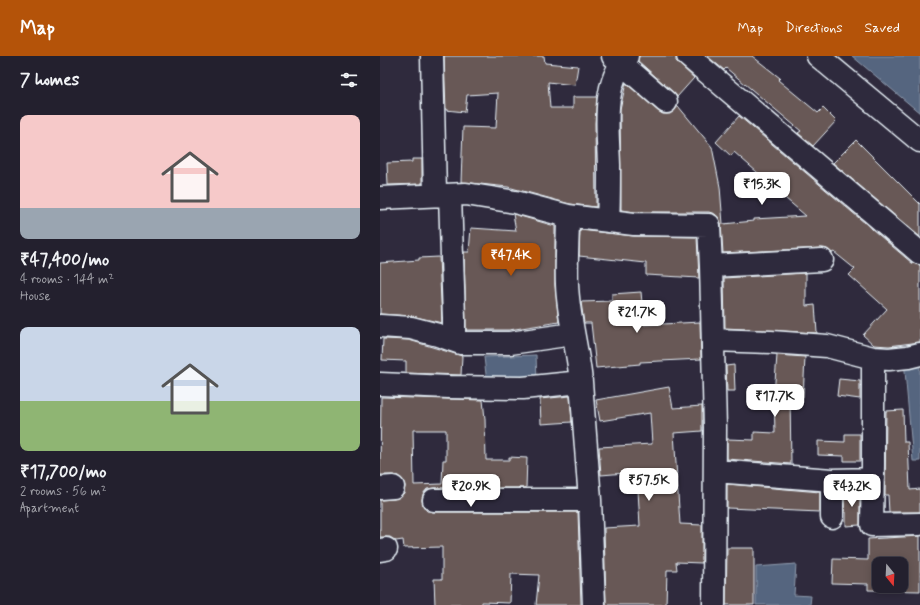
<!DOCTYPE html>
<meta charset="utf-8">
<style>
:root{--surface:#23202e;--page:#2f2d3a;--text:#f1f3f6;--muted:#a3a3aa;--line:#403e4a;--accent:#b45309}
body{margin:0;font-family:Mynerve,sans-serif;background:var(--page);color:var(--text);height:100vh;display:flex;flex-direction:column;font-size:15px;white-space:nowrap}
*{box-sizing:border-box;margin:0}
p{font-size:13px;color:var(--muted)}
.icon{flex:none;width:22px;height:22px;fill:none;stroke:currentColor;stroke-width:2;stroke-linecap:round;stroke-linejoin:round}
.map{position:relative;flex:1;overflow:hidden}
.sheet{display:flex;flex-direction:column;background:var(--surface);width:380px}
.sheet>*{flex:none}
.needle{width:26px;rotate:162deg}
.controls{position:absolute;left:492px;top:501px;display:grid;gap:8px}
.controls a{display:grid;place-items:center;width:36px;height:36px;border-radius:8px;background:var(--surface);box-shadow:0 2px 10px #0003,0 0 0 1px var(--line);font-size:20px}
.price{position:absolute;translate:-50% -34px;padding:0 9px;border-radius:8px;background:#fff;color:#222;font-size:13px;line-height:26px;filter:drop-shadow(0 1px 2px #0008)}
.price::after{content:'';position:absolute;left:50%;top:24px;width:12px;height:9px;margin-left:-6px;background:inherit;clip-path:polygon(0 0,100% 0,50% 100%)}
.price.selected{background:var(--accent);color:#fff}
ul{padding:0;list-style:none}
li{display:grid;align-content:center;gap:8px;height:212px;padding:0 20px}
li span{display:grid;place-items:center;height:124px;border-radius:8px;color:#555}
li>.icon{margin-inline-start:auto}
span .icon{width:72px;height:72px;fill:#fffc;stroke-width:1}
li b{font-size:17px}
h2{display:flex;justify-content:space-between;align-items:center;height:48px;padding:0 20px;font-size:17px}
header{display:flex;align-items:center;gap:24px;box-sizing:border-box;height:56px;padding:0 20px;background:var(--accent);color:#fff}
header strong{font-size:19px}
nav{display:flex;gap:22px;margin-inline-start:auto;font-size:14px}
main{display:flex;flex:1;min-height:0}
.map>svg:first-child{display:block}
.water{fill:#55657f;stroke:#909daf}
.building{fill:#685856;stroke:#e8f1f8;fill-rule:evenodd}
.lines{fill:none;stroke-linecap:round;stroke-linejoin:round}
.minor-casing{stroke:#e8f1f8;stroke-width:25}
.minor{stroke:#2f2a3d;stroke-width:22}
</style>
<header>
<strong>Map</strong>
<nav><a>Map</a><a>Directions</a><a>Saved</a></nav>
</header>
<main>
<section class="sheet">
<h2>7 homes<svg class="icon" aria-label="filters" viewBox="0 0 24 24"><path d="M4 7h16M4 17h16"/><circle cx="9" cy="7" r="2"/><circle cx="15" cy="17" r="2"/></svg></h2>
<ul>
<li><span style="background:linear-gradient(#f6c9c9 75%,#9aa5b1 0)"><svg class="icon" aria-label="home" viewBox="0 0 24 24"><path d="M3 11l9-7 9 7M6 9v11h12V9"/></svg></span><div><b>₹47,400/mo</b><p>4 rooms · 144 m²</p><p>House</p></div></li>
<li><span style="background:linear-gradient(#c9d6e8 60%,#8fb573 0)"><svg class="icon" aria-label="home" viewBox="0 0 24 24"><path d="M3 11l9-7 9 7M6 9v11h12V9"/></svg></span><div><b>₹17,700/mo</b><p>2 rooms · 56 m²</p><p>Apartment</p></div></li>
</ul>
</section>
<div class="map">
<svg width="540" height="549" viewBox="0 0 540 549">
<rect width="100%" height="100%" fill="#2f2a3d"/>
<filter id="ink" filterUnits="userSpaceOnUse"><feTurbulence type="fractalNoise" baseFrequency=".025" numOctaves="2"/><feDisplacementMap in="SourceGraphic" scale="8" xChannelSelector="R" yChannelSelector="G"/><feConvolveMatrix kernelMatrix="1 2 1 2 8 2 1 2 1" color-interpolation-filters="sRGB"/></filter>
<g filter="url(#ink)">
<path class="water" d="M472,0H540V57Z
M156,299L157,325L107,327L104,301Z
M540,300V405H533L524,304Z
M416,508L414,539L431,540L430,549H376V511Z"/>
<path class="building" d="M64,0H164L165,7L198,10L195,29L168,26L170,52H193V41H217L215,67L216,151L190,148L128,131L81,126L83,71L116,72L118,37L87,39L85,56L66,54Z
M259,0H296V5L300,9L314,22L297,41L294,37L258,5Z
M327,0H372L400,22L398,24L438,57L443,52L456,65L433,90L418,77L421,75L346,12L344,14Z
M246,27L278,55L283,58H290L295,54L298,50L332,91L340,131L343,168L374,165V163L426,160L384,124L385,123L354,96L351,100L336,86L359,60L532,207L540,209V286L509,290L494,289L483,279L507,253L469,219L475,213L454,196L452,197L447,193L441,192L343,197L341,168L339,162L335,158L329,156H255L241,154L240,53Z
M476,84L540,148V181L453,107Z
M32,103H42V128L8,129L7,107L32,106Z
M133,158L175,170V229L179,266L129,274H86L84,196H89L91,172L136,175Z
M200,174L254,180L317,181L319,222L266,219V207L199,200Z
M59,201L62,267L32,260L0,258V207L39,204V202Z
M426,217V250L435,249L437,277L345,272L344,222Z
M261,236L264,269L320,266L321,303L260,306V308L216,312L211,267H204L201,246L232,245V238Z
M3,283L29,284L82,300L81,319L26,317V305L2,304Z
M397,299L425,301L423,342L410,341L411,408L347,403V383L374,384V376L395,377L394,339Z
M354,309L355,335H347L346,310Z
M459,323L480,325V343L457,340Z
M289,331L293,352L322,350V375L294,377L300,468L322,469V507L296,506L297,514H287L286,549H226L224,472L260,470L257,416L221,419L219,391L272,388L270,357L220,365L216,344Z
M190,340L192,366L161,368L160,343Z
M1,341L103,344L105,363L106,404H129V401L147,402L146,432H54L47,433L43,438L42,444L43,450L47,455L54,456H198L201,549H156L159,519L131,518L130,547L102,546V549H55L54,523H62V491L24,492L23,484L16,485L10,481H0V444L14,443L20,441L24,437L25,430L23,424L18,420L12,419H0ZM33,374H66V404H63L62,428L34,429Z
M523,354L524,386H528L530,434L540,433V456H509L508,439H505L506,355Z
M465,378H480V405H464V400L438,399V385L465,386Z
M347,428L440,436V456L347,452Z
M464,436H480V469L466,470V456H464Z
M540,480V535L488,534V528L452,527L453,503L488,504V483ZM499,508H521V530H499Z
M347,492H374V549H346Z"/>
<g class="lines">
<g class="minor-casing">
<path id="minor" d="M52,0L55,139
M233,0L286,46
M308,0L540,197
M438,0L540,85
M70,139L74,263V284
M0,142L86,138L135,146L188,160L254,168L329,169L331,210L335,372L334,549
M188,160C188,183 186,206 187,228C188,261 198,293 201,326L210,444L214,549
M228,165C229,147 229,128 229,109C228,73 221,30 247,0
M331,210L442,204
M0,270L31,272L58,279L81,287H130L193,278
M333,284L391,286L447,290L493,302L509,303L528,301L540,298
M493,302V409L492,469L540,468
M0,328L69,331L143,332L201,326
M335,415L452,424V461
M452,424L493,423
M0,432L13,431
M54,444H210
M0,494L6,493"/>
</g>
<use href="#minor" class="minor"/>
</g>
</g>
</svg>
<div class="controls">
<a><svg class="needle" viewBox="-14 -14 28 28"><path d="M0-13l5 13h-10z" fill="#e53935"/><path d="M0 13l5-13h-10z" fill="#a3a3aa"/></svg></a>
</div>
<b class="price" style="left:382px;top:150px">₹15.3K</b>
<b class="price selected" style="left:131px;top:221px">₹47.4K</b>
<b class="price" style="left:257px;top:278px">₹21.7K</b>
<b class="price" style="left:395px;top:362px">₹17.7K</b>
<b class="price" style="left:269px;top:446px">₹57.5K</b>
<b class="price" style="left:91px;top:452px">₹20.9K</b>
<b class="price" style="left:472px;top:452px">₹43.2K</b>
</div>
</main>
